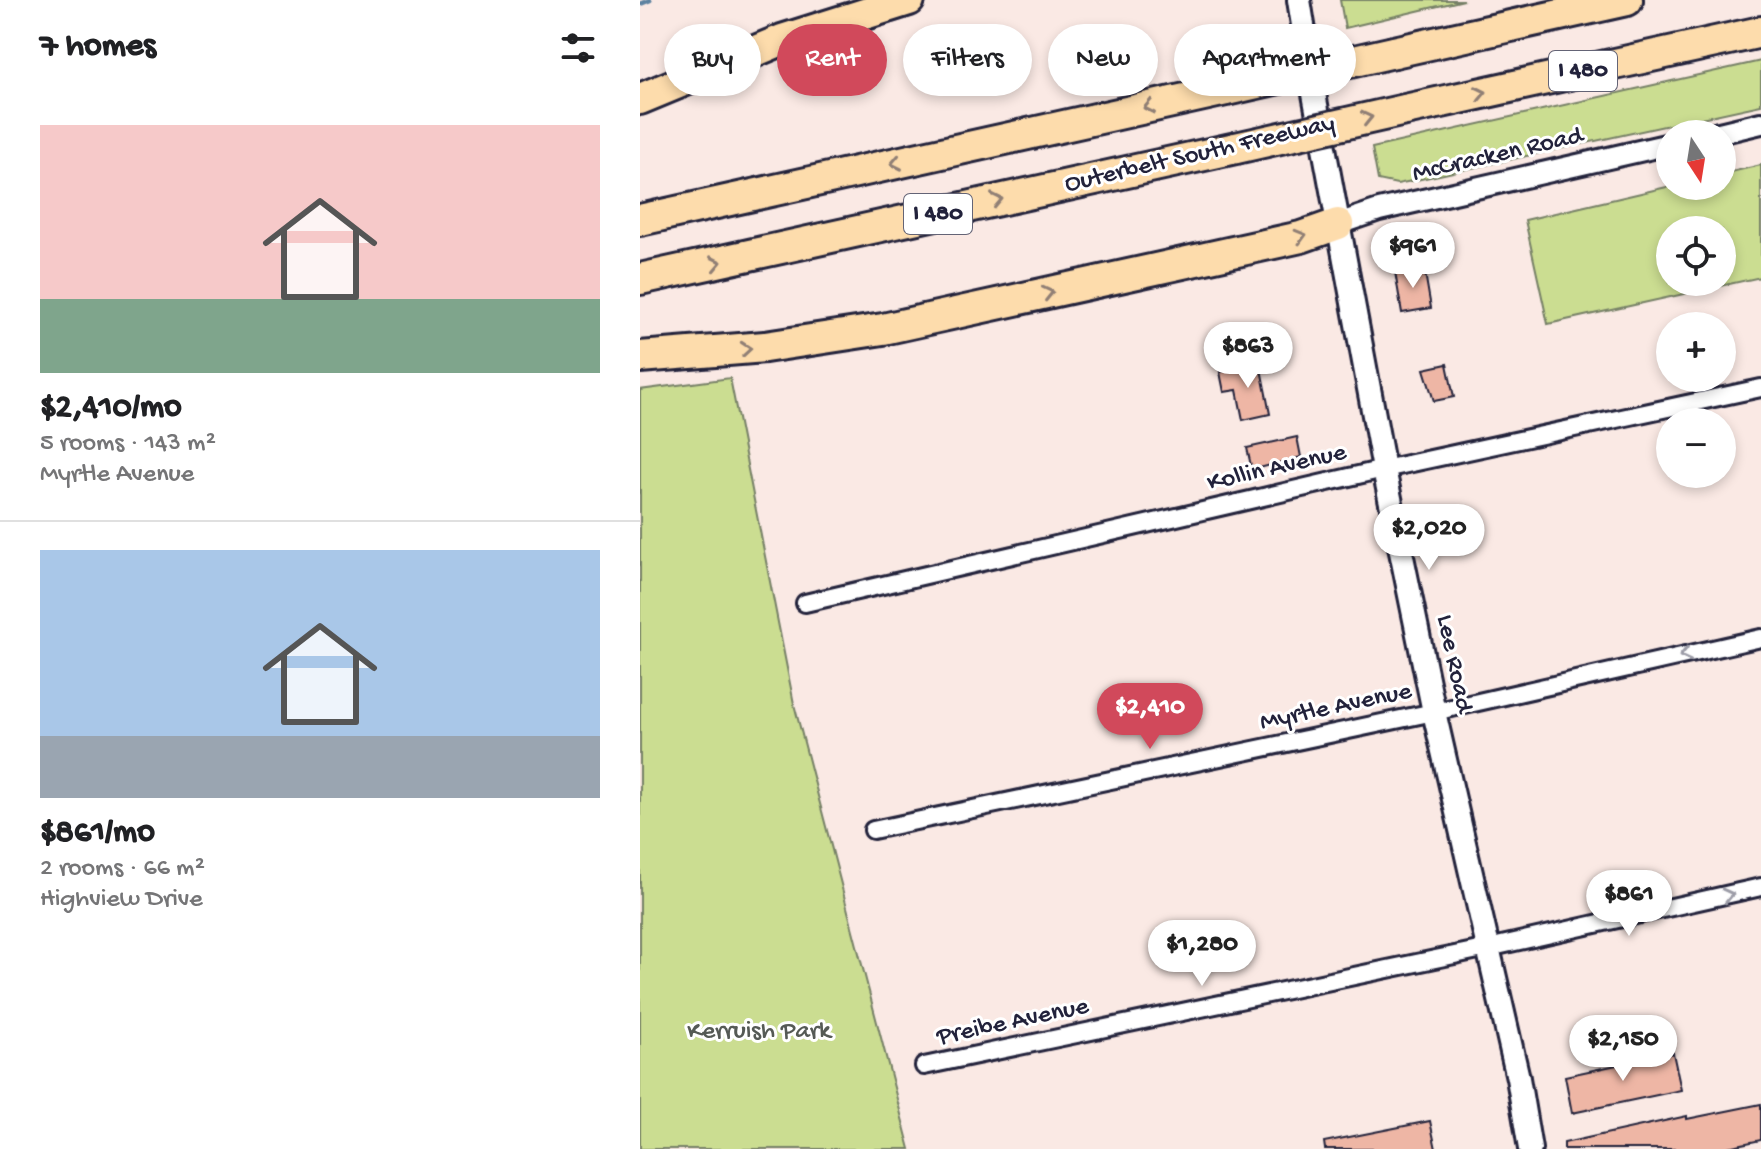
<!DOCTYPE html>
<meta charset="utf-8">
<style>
:root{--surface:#fff;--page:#f6f6f6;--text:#202124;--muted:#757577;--line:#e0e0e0;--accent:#d1495b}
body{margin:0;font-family:"Gochi Hand",sans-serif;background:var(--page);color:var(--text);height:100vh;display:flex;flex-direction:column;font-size:30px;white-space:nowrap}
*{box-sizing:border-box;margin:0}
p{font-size:26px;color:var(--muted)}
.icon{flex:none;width:44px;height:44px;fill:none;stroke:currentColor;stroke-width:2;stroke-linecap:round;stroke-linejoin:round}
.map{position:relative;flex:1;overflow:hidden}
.drawer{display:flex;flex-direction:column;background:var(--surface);width:640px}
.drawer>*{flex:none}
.top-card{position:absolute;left:24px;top:24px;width:760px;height:72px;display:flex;gap:16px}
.needle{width:52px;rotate:168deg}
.buttons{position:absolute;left:1016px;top:120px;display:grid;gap:16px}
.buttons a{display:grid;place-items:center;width:80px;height:80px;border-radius:50%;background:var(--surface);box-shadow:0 4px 12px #0003;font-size:40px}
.price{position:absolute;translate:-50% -68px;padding:0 18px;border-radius:28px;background:#fff;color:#222;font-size:26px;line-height:52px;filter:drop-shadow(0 2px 4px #0008)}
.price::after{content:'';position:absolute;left:50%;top:48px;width:24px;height:18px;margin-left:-12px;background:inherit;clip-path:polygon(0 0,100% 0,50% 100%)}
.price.current{background:var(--accent);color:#fff}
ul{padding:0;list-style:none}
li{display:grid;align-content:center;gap:16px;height:424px;padding:0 40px}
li+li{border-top:2px solid var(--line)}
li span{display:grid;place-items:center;height:248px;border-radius:0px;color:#555}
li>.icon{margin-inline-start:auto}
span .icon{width:144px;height:144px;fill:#fffc;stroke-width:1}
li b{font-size:34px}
h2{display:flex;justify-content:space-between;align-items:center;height:96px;padding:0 40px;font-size:34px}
.chip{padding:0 28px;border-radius:36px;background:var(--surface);box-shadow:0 4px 12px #0003;font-size:28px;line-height:72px}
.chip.current{background:var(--accent);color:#fff}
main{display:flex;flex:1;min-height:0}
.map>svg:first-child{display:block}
.green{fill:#cbdd91;stroke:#768066;stroke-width:2;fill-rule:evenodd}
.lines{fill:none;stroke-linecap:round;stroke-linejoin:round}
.stream{stroke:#5d82a0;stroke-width:5}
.building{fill:#eeb6a5;stroke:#22223b;stroke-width:2}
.minor-casing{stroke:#22223b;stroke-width:22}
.tertiary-casing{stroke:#22223b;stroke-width:26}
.secondary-casing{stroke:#22223b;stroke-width:28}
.motorway-casing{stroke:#22223b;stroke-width:36}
.minor{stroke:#fff;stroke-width:16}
.tertiary{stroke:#fff;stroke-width:20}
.secondary{stroke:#fff;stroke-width:22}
.motorway{stroke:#fddcac;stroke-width:30}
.motorway-bridge-casing{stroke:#22223b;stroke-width:36;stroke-linecap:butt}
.motorway-bridge{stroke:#fddcac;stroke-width:30}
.oneway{stroke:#907f74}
.oneway2{stroke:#9c9ca7}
.labels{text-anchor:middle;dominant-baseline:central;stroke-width:6;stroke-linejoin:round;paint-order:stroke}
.shield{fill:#fff;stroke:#646476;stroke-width:2}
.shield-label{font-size:24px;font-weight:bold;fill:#22223b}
.street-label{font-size:26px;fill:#22223b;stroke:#fff}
.park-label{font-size:26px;fill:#555a55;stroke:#fff}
</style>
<main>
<section class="drawer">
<h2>7 homes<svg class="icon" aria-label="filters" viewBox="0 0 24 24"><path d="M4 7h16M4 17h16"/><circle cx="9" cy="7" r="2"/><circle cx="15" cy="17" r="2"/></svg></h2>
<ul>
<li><span style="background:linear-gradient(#f6c9c9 70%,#7fa58c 0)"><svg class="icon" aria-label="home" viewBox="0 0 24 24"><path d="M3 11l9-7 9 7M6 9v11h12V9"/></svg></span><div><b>$2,410/mo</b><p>5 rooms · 143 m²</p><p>Myrtle Avenue</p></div></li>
<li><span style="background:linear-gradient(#a9c7e8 75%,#9aa5b1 0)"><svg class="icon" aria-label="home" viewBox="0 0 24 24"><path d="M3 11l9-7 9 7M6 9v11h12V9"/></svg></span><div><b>$861/mo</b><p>2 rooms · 66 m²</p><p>Highview Drive</p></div></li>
</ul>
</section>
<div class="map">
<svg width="1121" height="1149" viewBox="0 0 1121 1149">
<rect width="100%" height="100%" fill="#fae9e4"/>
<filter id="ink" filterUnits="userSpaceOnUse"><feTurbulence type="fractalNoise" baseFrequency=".0125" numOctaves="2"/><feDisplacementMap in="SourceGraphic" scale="16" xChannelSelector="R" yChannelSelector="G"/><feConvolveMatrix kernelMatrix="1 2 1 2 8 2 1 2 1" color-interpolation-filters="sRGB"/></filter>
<g filter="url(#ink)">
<path class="green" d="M700,0H824L705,28Z
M1121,61V105L767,182L757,184L738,180L732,148Z
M1121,165V277L908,324L885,220L1031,186H1082V174ZM1030,230H1082V282H1030Z
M90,378L154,704L270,1149H0V390Z"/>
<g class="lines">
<path class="stream" d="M0,4L10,0"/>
</g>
<path class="building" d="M784,267L791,308L762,313L755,272Z
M620,364L630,414L603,420L597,390L584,392L580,372Z
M807,364L814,397L794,401L784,369Z
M657,437L661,457L612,470L607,448Z
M1033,1053L1041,1090L932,1113L925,1076Z
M1121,1104V1140L1078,1149H924V1143L1047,1116V1119Z
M790,1121L796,1149H685L684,1142Z"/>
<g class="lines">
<g class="minor-casing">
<path id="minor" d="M165,603L744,469L1121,388
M233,830L794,712L1121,638
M284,1066L848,948L1121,887"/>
</g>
<g class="tertiary-casing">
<path id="tertiary" d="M1075,134L1121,123
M698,224L739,210L1030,144"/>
</g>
<g class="secondary-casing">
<path id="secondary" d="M659,0L674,94L744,469L794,712L878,1078L890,1149"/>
</g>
<g class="motorway-casing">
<path id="motorway" d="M754,52L987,0
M0,99L142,40L269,0
M765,110L1121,32
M0,220L586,90
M0,279L596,148
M0,357L125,347L243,329L661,237L698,224"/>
</g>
<use href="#minor" class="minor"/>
<use href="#tertiary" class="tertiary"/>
<use href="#secondary" class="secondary"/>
<use href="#motorway" class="motorway"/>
<g class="motorway-bridge-casing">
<path id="motorway-bridge" d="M586,90L754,52
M596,148L765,110"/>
</g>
<use href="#motorway-bridge" class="motorway-bridge"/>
</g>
<defs><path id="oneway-chevron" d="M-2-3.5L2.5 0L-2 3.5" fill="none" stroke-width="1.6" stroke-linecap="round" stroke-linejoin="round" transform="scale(2)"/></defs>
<g class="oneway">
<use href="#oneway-chevron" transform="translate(841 93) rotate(-12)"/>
<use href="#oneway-chevron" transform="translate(509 107) rotate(168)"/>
<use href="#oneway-chevron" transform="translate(727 118) rotate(-13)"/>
<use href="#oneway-chevron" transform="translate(256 163) rotate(168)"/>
<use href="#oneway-chevron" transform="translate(357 200) rotate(-12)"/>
<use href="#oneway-chevron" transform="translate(661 236) rotate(-16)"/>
<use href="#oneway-chevron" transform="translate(76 263) rotate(-12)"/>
<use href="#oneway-chevron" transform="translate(408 293) rotate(-13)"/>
<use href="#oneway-chevron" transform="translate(106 349) rotate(-5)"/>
</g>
<g class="oneway2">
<use href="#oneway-chevron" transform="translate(1045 655) rotate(167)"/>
<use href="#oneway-chevron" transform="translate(1088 895) rotate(-13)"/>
</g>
</g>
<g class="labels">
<g class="shield">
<rect x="909" y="51" width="68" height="40" rx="6"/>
<rect x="264" y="194" width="68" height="40" rx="6"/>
</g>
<g class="shield-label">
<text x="943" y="71">I 480</text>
<text x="298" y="214">I 480</text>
</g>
<g class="street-label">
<text transform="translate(560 155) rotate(-13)">Outerbelt South Freeway</text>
<text transform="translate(858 156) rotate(-13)">McCracken Road</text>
<text transform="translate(637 469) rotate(-13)">Kollin Avenue</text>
<text transform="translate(813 664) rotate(78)">Lee Road</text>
<text transform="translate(696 708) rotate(-12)">Myrtle Avenue</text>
<text transform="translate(373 1023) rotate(-12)">Preibe Avenue</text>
</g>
<g class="park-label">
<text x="119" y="1032">Kerruish Park</text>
</g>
</g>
</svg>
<div class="buttons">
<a><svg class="needle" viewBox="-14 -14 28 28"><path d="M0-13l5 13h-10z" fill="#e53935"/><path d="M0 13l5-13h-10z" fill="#757577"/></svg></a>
<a><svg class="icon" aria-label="locate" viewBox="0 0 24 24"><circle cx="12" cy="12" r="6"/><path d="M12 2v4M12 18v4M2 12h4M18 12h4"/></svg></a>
<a>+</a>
<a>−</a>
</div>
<b class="price" style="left:773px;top:290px">$961</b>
<b class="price" style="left:608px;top:390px">$863</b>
<b class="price" style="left:789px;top:572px">$2,020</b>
<b class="price current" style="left:510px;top:751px">$2,410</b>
<b class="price" style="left:989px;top:938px">$861</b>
<b class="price" style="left:562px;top:988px">$1,280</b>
<b class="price" style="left:983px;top:1083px">$2,150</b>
<div class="top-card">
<a class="chip">Buy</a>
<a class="chip current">Rent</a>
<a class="chip">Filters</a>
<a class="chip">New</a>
<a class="chip">Apartment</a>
</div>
</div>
</main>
